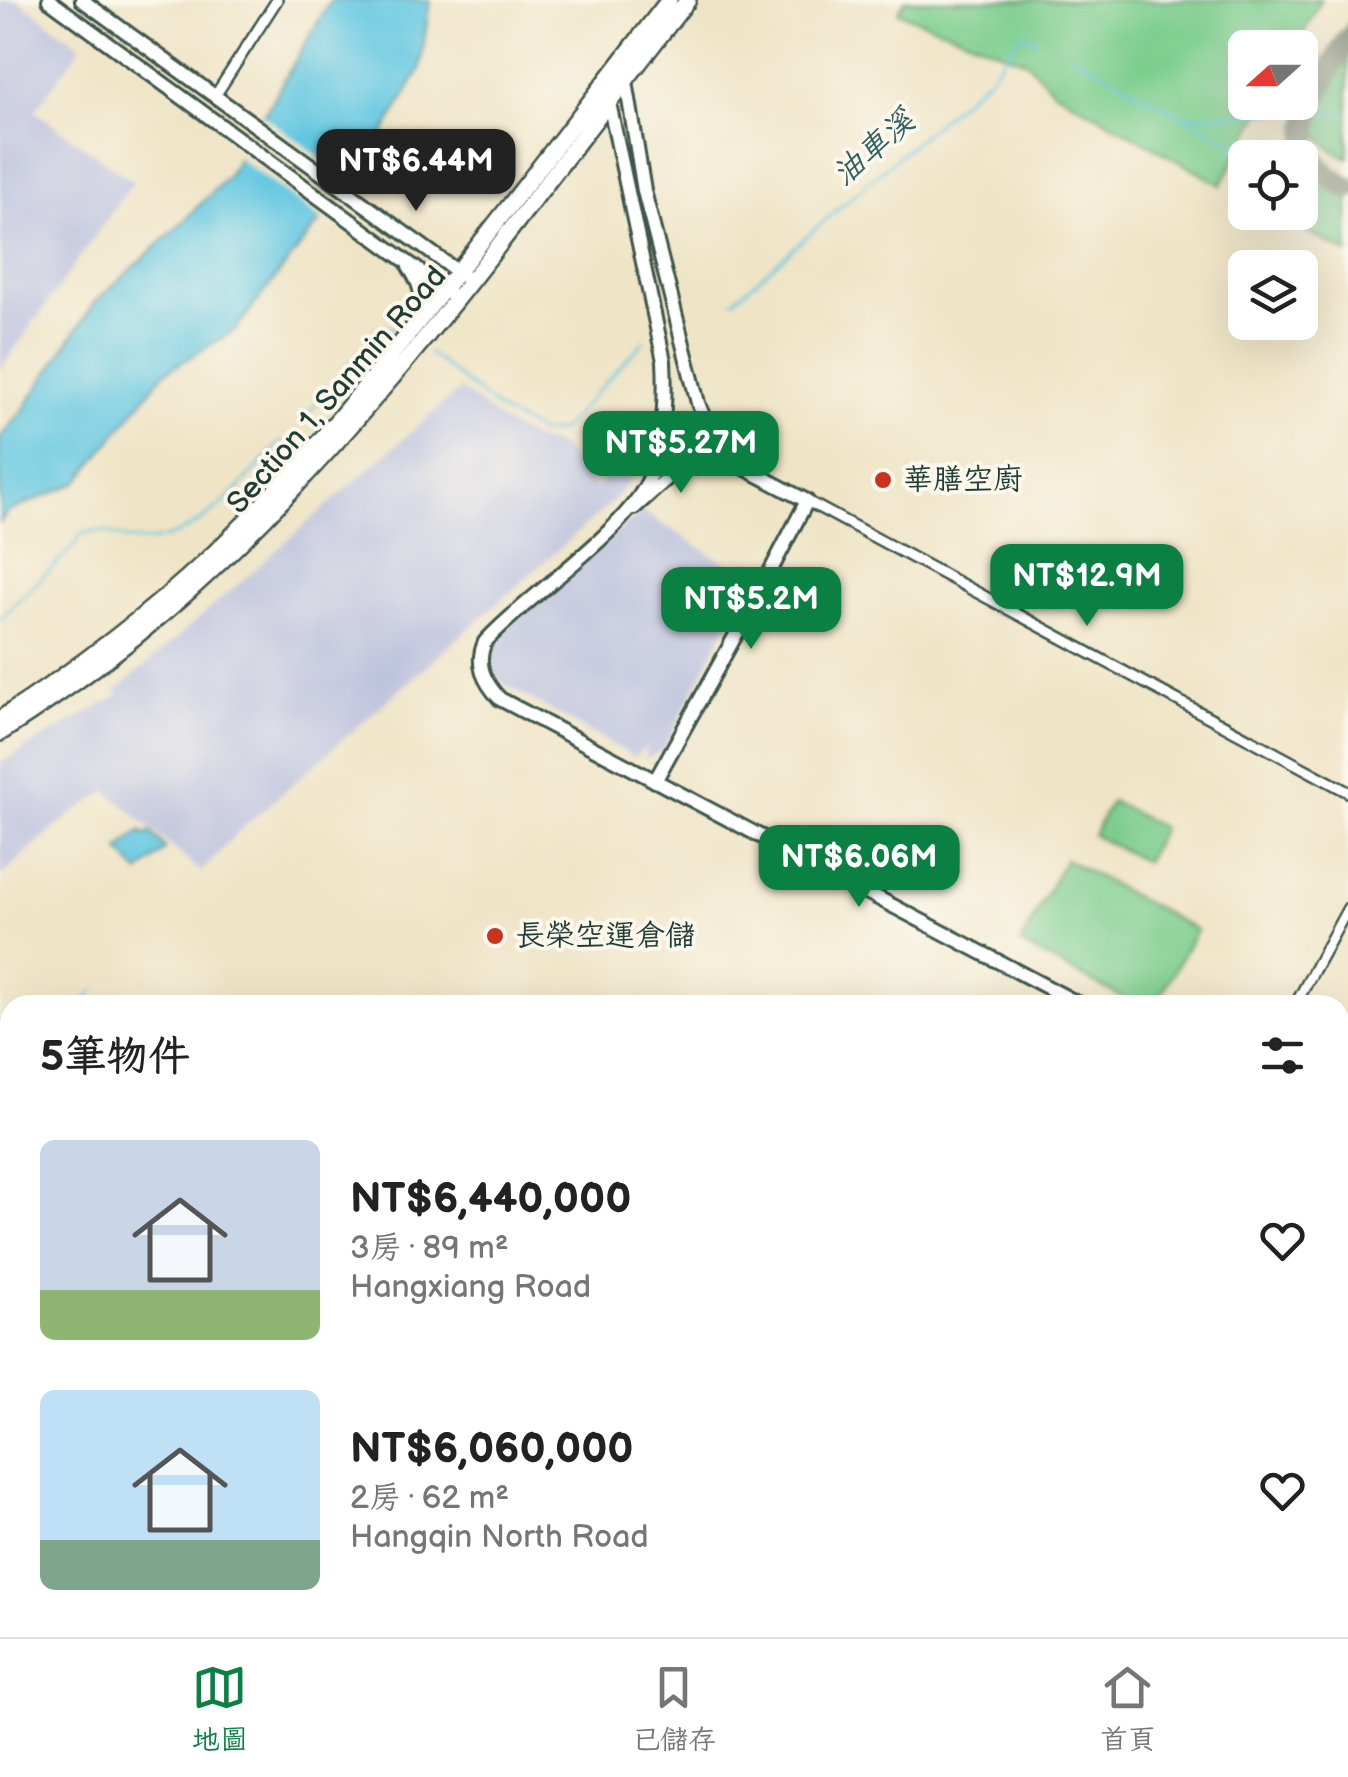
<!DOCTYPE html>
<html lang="zh-TW">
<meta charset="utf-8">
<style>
:root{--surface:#fff;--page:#f2f2f2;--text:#222;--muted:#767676;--line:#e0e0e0;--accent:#0b8043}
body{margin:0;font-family:"Balsamiq Sans","LXGW WenKai TC",sans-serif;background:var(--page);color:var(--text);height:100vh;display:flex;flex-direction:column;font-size:38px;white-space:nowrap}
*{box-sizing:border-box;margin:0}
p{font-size:32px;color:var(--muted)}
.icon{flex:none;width:55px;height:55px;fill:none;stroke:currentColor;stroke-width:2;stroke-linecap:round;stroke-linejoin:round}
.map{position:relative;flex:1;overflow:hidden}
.side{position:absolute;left:0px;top:995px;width:1350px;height:642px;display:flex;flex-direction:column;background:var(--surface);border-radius:30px 30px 0 0;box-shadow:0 10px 40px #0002}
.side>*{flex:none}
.needle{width:65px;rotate:249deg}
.controls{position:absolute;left:1228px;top:30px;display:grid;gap:20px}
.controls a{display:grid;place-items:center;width:90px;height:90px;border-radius:15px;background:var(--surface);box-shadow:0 10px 40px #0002;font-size:50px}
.price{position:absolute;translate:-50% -85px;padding:0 22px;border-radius:20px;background:var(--accent);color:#fff;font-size:32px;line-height:65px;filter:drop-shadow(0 2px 5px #0008)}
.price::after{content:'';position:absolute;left:50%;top:60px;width:30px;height:22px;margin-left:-15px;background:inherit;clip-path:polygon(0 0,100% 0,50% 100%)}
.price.active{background:#222;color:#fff}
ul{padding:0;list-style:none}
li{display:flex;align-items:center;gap:30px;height:250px;padding:0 40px}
li span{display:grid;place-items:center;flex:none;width:280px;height:200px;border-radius:15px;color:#555}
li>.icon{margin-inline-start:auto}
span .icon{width:120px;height:120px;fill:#fffc;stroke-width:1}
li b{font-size:42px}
h2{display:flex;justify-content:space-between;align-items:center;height:120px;padding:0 40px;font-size:42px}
.tab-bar{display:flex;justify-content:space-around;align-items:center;height:140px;border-top:2px solid var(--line);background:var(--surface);font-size:28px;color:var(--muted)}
.tab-bar a{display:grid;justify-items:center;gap:5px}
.tab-bar .active{color:var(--accent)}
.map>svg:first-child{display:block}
.industrial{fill:#bdc3de}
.green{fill:#7ccd8d;stroke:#4e8560;stroke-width:2.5}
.water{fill:#63c7e1;stroke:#41828a;stroke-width:2.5}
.pier{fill:#efe4c6}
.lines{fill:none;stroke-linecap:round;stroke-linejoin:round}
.stream{stroke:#63c7e1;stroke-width:2.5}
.taxiway{stroke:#87907d;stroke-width:22}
.runway{stroke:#87907d;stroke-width:55}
.street-casing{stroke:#3e564a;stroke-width:14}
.secondary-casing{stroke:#3e564a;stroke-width:18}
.primary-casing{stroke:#3e564a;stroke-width:20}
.street{stroke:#fff;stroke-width:9}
.secondary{stroke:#fff;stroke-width:12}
.primary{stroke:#fff;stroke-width:15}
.poi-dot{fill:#c8321e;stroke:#fbf7ec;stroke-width:4}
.labels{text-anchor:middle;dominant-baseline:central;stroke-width:8;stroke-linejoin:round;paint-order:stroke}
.street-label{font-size:30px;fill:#1f3d34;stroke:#fbf7ec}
.poi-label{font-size:30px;fill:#1f3d34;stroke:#fbf7ec;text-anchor:start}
.water-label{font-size:32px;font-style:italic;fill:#30605f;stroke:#fbf7ec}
</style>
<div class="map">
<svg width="1348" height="1637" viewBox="0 0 1348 1637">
<rect width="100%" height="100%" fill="#fbf7ec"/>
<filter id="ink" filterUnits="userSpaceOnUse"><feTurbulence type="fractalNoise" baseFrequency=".01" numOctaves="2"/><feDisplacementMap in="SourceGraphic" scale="20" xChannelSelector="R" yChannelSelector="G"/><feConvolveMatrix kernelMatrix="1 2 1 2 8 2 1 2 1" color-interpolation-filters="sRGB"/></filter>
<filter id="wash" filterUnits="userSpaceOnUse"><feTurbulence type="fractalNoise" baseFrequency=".0048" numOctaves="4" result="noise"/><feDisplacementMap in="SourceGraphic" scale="40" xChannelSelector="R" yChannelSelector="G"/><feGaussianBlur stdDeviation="2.25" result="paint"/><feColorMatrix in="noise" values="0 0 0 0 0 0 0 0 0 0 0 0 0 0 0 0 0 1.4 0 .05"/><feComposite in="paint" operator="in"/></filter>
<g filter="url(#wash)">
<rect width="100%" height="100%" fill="#efe4c6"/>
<path class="industrial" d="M0,0H18L81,46L35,111L133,182L0,370Z
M460,389L498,419L533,439L561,447L596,488L640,437L649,442L632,477L611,503L239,831L201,872L107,791L69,816L0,877V763L119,695L116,691Z
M642,511L737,570L746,586L664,749L646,759L645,747L634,757L502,683L491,669L490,656L496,635Z"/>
<path class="green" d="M905,0H1321L1296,47L1245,48V102L1266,103L1221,185L1053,90L1026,61L898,12Z
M1348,22V158L1331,149L1307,121V99Z
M1300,160L1348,188V254L1273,213L1300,212Z
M1111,801L1162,828L1145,862L1093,835Z
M1065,859L1196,930L1156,1005H1137L1020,944Z
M0,1243L10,1249V1628H245L240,1637H0Z
M321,1628H521L539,1637H316Z
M719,1628H1034L1041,1637H736Z"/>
<path class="water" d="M331,0H430L420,69L373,153L235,330L164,373L78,482L8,512L0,522V438L22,412L95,302L178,227L227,177Z
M141,831L146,836L151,832L166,849L139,873L119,850Z"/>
<path class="pier" d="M259,112L355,183L324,221L234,155Z"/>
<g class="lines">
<path class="stream" d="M1068,53L1183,116L1317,111L1348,114
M1184,116L1263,158
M1300,177L1314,185
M733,301L990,76L1021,34L1038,39
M429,353L503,413L542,433L560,431L644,341
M302,420L365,346L385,328H397
M0,619L75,545L81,534C109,525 117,541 141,541C201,541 245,480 283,440
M81,1005L94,991
M0,1092L10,1081
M1340,1116L1348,1120
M0,1134L10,1139"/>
<path class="taxiway" d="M1348,38C1319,92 1274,148 1348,188
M1081,1628L1087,1637
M1183,1628L1200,1637
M269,1637L274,1628"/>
<path class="runway" d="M620,1628L638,1637"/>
</g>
</g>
<g filter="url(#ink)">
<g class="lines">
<g class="street-casing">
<path id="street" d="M215,96L277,0
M807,501L1348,792
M1295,1005L1348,908"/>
</g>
<g class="secondary-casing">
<path id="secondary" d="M49,0L451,294
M82,0L465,277
M625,75L644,191L698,403L712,438L739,465L807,501L759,593L655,781
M608,98L664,361C666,399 664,441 650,477C629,530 526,596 485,642C475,664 484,682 500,699L1081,1005
M409,267C421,284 424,298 421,318
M634,508L712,438
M1340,1147L1348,1152"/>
</g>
<g class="primary-casing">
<path id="primary" d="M0,719C74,671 146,617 210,557C277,494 335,424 393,353C487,237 577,118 669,0
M0,733C66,691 130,644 188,592C380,419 529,201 688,0"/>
</g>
<use href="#street" class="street"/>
<use href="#secondary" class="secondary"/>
<use href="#primary" class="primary"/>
</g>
</g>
<g class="poi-dot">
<circle cx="883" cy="480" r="10"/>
<circle cx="495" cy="936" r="10"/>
</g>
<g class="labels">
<g class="street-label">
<text transform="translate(337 390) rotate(-49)">Section 1, Sanmin Road</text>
</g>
<g class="poi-label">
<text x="903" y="480">華膳空廚</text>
<text x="515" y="936">長榮空運倉儲</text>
</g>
<g class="water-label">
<text transform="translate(874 148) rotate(-41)">油車溪</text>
</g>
</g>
</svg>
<div class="controls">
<a><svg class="needle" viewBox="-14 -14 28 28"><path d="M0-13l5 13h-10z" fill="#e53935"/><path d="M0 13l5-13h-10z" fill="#767676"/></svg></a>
<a><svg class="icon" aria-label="locate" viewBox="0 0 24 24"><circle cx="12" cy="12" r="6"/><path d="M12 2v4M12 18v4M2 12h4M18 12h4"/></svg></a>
<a><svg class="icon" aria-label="layers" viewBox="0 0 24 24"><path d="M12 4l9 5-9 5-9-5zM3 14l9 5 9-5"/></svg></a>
</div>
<b class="price active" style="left:416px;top:214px">NT$6.44M</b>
<b class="price" style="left:681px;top:496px">NT$5.27M</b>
<b class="price" style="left:1087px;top:629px">NT$12.9M</b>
<b class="price" style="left:751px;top:652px">NT$5.2M</b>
<b class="price" style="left:859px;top:910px">NT$6.06M</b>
<section class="side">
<h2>5筆物件<svg class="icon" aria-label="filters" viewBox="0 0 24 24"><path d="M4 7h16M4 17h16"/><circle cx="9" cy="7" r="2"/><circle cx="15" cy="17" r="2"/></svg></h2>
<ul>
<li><span style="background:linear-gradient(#c9d6e8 75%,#8fb573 0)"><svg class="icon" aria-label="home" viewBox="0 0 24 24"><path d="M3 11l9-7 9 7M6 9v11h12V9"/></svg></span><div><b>NT$6,440,000</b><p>3房 · 89 m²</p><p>Hangxiang Road</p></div><svg class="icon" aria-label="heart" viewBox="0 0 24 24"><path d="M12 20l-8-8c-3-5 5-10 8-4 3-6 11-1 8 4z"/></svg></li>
<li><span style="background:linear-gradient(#bfe0f5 75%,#7fa58c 0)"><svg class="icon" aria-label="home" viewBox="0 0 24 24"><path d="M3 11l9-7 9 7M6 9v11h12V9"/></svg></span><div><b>NT$6,060,000</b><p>2房 · 62 m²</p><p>Hangqin North Road</p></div><svg class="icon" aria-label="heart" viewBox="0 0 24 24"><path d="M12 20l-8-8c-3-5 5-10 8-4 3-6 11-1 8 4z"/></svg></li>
</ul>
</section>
</div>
<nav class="tab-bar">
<a class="active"><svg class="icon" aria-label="map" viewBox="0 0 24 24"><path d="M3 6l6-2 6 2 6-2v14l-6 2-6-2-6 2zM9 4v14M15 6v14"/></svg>地圖</a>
<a><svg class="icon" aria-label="saved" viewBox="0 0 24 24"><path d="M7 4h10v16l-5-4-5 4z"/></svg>已儲存</a>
<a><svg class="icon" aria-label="home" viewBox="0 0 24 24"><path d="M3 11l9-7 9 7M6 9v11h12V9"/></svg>首頁</a>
</nav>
